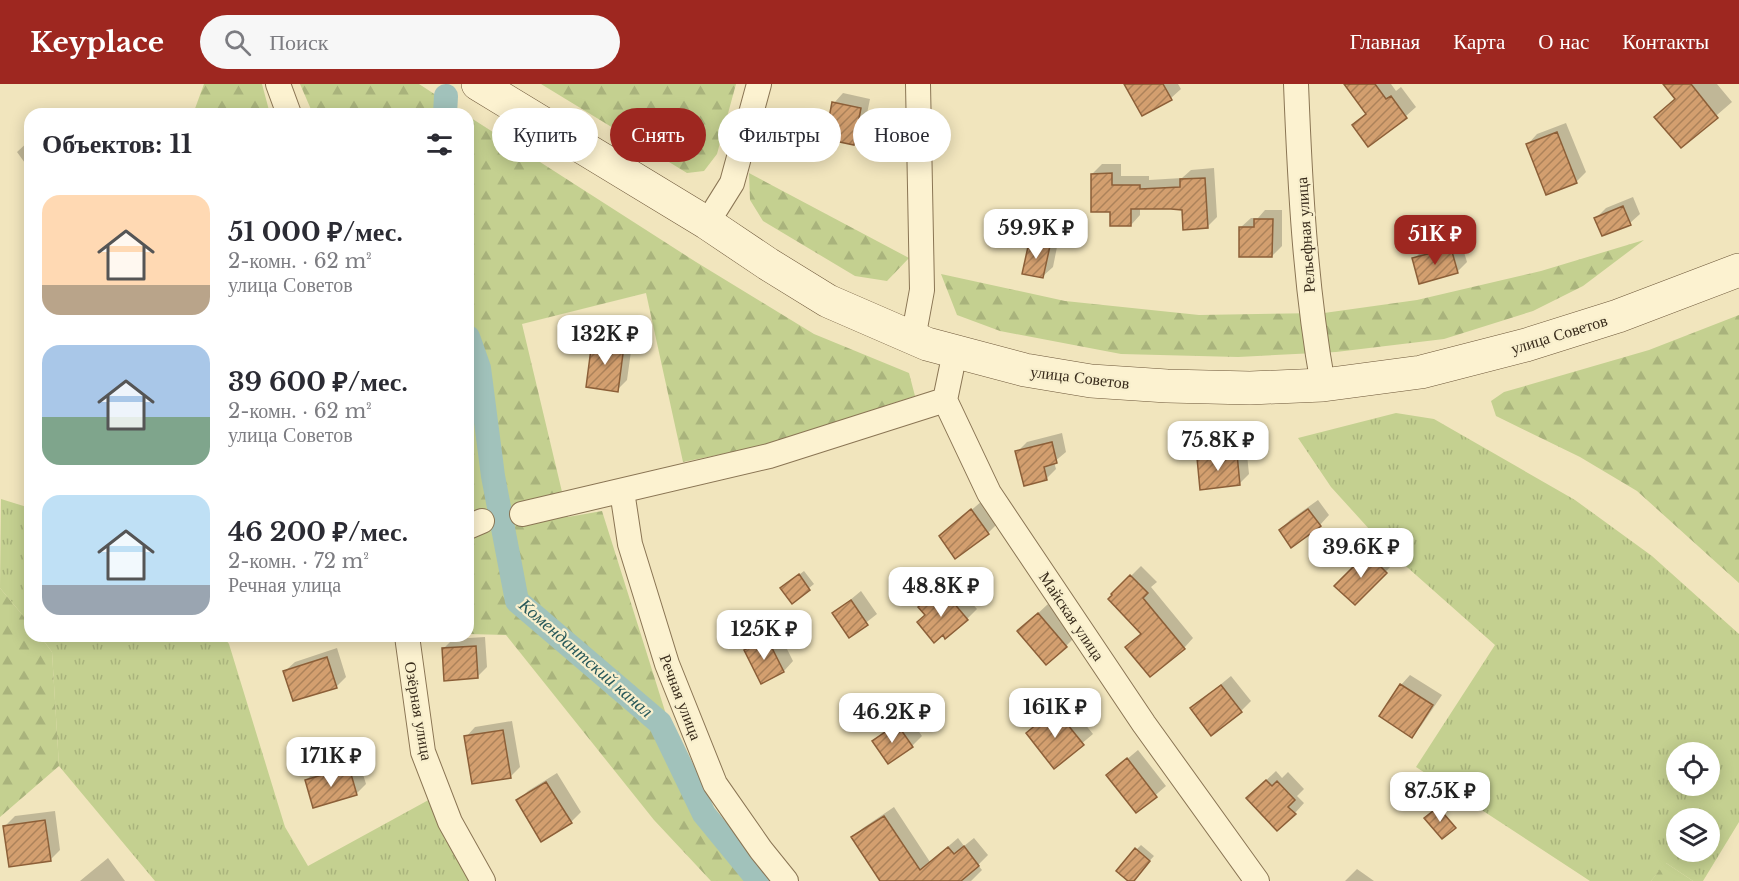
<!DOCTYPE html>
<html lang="ru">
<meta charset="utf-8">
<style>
:root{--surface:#fff;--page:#f7f7f7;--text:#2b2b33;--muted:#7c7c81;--accent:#9e2720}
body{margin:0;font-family:"Libre Baskerville",serif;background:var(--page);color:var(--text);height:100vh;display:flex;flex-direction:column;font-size:22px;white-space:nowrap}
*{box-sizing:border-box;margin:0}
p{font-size:20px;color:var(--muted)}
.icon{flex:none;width:33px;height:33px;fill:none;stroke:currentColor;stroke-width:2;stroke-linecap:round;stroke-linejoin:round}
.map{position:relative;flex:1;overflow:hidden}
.sheet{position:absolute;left:24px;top:24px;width:450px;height:534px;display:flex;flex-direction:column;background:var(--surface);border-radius:18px;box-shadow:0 3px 15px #0003}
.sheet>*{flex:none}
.hud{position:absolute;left:492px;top:24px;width:570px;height:54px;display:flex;gap:12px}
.tools{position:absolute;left:1666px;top:658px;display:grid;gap:12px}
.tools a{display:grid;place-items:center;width:54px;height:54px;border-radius:50%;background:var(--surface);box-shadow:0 3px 15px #0003;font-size:30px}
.price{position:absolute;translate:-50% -51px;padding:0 14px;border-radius:12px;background:#fff;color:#222;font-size:20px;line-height:39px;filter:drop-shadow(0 2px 3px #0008)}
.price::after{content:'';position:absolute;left:50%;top:36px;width:18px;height:14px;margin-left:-9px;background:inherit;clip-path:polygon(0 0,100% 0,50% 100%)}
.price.current{background:var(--accent);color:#fff}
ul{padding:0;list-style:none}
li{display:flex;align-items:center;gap:18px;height:150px;padding:0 18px}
li span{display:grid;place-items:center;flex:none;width:168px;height:120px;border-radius:18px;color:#555}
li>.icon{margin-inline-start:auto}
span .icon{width:72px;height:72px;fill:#fffc;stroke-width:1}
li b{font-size:26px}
h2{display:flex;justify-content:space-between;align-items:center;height:72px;padding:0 18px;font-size:26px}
.pill{padding:0 21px;border-radius:27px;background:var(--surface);box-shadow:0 3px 15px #0003;font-size:21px;line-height:54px}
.pill.current{background:var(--accent);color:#fff}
header{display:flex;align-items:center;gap:36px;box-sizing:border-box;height:84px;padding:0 30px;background:var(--accent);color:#fff}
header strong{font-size:28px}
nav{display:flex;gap:33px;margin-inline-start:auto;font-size:21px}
.search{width:420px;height:54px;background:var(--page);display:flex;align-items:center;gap:15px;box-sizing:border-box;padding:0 21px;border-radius:33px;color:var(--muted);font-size:22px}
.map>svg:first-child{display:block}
.grass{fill:url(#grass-tufts);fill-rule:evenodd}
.forest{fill:url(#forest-firs)}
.shadow{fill:#0003}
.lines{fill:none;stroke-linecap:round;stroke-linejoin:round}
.canal{stroke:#a1c2bb;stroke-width:24}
.building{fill:url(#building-hatch);stroke:#8c5f38;stroke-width:1.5}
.minor-casing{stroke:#8a7554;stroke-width:26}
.secondary-casing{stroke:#6c5638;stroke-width:34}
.minor{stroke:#fcf2d0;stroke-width:24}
.secondary{stroke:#fcf2d0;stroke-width:33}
.labels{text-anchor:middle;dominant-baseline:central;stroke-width:4.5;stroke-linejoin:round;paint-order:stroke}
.street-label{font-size:16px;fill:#382b1b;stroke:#f8efcd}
.water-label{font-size:18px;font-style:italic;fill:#28595a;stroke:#f8efcd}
</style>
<header>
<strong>Keyplace</strong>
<div class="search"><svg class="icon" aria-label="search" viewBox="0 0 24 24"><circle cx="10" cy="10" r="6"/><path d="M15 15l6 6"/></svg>Поиск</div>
<nav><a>Главная</a><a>Карта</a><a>О нас</a><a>Контакты</a></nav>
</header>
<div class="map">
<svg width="1739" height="797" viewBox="0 0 1739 797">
<defs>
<pattern id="grass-tufts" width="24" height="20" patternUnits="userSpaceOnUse" patternTransform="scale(1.5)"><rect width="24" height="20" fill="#c4d090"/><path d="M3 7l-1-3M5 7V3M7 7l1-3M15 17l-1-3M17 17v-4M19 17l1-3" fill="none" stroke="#a9b37c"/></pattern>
<pattern id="forest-firs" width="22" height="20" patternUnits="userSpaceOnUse" patternTransform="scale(1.5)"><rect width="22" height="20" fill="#c4d090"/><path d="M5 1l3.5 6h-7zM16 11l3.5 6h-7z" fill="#a9b37c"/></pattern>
<pattern id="building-hatch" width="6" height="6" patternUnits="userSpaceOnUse" patternTransform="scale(1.5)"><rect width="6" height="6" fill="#d39f6f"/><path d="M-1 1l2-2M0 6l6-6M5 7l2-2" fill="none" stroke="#ac825a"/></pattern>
</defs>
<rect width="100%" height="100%" fill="#f1e5bd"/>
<path class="grass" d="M1396,329L1434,335L1575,416L1652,472L1739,550V738L1703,797H1693L1666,779L1651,797H1590L1416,683L1495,561L1390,468L1331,403L1298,354ZM1677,669H1710V702H1677ZM1677,735H1710V768H1677Z
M1,415L30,424V540L0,504Z
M40,552H223L229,560L285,743L308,782L434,713L475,797H155L59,682L52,568Z"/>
<path class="forest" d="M204,0H262L270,30H193Z
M300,0H419L465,30H313Z
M541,0H736L717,70L704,87L687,89Z
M468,32L696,178L814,250L909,289L915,312L766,361L683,378L646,209L522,240L568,433L602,427L698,732L750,792L745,797H711L654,736L506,551L468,550Z
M749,89L909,174L887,197L855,192L763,137L750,116Z
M1644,156L1583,202L1533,227L1444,255L1336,268L1238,273L1121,270L1000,247L957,231L941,190L1065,217L1199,231L1324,229L1417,216L1541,187Z
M1739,231V499L1637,407L1580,373L1496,332L1491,317L1504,308L1649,266Z
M0,504L30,540V552H40L52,568L59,682L0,733Z
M1665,779H1666L1693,797H1651Z"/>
<path class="shadow" d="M1129,0H1178L1181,5L1171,14Z
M1348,0H1391L1396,7L1401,3L1416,23L1406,32L1368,61L1354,41L1367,28Z
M1665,0H1717L1732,18L1681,62L1657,33L1676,14Z
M843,9L870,15L863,49L853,59L834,19Z
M1566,39L1586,88L1576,98L1528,60L1537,50Z
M30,56V86L17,68Z
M1102,80H1121V92H1149V96L1182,94L1191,86L1214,84L1217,133L1207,143L1183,125L1140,124V131L1131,141L1112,127L1092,90Z
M1633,113L1640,130L1630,139L1596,134L1606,124Z
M1265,126H1282V162L1272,172L1241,143L1251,134H1258Z
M1040,149L1059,153L1053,183L1043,192L1030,159Z
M1460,155L1467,178L1457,188L1414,175L1424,165Z
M603,248L633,253L627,296L617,306L594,258Z
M1062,349L1066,368L1054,378L1056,385L1046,395L1017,368L1027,358Z
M1246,361L1249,390L1239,400L1199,375L1209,365Z
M1318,416L1329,431L1320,441L1280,446L1290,436Z
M982,417L998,439L988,449L956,473L941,452Z
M1377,460L1395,478L1355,519L1337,502Z
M1141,482L1157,498L1151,503L1193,554L1184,564L1113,510Z
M804,487L814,500L792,518L787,500Z
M944,502L951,510L958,504L977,525L967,535L926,530L930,514Z
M861,507L877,530L849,552L833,530Z
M1048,520L1076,552L1066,562L1019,547Z
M777,545L793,577L784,587L762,598L746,566L755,556Z
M485,553L487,583L477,593L443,565L453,555Z
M337,564L346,593L336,603L285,587L295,578Z
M1410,591L1442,611L1421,642L1412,652L1401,601Z
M1231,592L1251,617L1241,627L1192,624Z
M1066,617L1093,650L1055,682L1037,640Z
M907,631L922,652L912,662L874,657L884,647Z
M512,637L520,683L510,693L466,653L475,643Z
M1138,666L1166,702L1137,727L1108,691Z
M358,674L366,700L356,710L306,696L316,687Z
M1276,687L1282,694L1288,688L1304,705L1297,712L1304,719L1295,729L1258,704Z
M557,689L581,728L571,738L518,717L528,707Z
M894,723L930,778L958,754L964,762L974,754L988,771L978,781L982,786L971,797H881L853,753L863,744Z
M55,727L60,766L50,776L5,742L15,732Z
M1141,761L1154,772L1131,797L1137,765Z
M108,774L125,797H80L86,792Z
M1357,785L1374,797H1345Z"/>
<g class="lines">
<path class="canal" d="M445,30L446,12
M468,253L479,284L493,392L517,517L660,639L704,730L759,797"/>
</g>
<path class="building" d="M1124,0H1163L1172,16L1142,32Z
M1344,0H1375L1386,15L1391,12L1407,34L1368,63L1352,41L1366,30Z
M1663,0H1691L1718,34L1681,64L1654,33L1675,15Z
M832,18L861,24L854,61L825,55Z
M1557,48L1577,99L1546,111L1526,60Z
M1112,89V101H1140V105L1180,103V95L1205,94L1208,144L1183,146L1182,126L1171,125H1131V142H1110V128H1091V90Z
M1623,122L1631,141L1602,152L1594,134Z
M1254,135H1273L1272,173H1239V143H1254Z
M1029,158L1050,162L1043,194L1022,190Z
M1451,164L1458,189L1419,200L1412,174Z
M592,257L624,262L618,308L586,303Z
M1052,358L1057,379L1044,383L1047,396L1024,402L1015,367Z
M1237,370L1240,401L1200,406L1197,374Z
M971,425L989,450L955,475L939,452Z
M1308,425L1321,442L1291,464L1279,446Z
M1367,469L1387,489L1355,521L1334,502Z
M799,490L810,506L792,520L780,504Z
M1130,491L1148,509L1143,514L1185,565L1150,593L1125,563L1141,550L1108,515L1112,511L1111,510Z
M934,510L941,518L948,512L968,536L945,555L943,551L934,559L917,538L925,531L918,523Z
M851,516L868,541L849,554L832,529Z
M1038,529L1067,563L1046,581L1017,547Z
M767,554L784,588L761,600L744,566Z
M476,562L478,594L444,597L442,564Z
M327,573L337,604L293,617L283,587Z
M1400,600L1433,621L1412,654L1379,632Z
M1221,601L1242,628L1211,652L1190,624Z
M1055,625L1084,661L1054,685L1026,649Z
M897,640L913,663L888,680L872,657Z
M503,646L511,694L472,700L464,652Z
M1127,674L1157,713L1136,729L1106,691Z
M349,683L357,711L313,724L305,696Z
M1266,696L1272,702L1277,697L1295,716L1288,723L1296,730L1277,747L1246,714Z
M546,698L572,739L541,758L516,716Z
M1438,723L1456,744L1442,755L1424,734Z
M884,732L920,786L948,763L954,770L964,762L979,782L961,797H880L851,753Z
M45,736L51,777L9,783L3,742Z
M1135,764L1150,777L1134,797H1128L1116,787Z"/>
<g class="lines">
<g class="minor-casing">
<path id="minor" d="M278,0L289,30
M1296,0C1300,101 1305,201 1323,301
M707,139L732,99L759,0
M913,255L922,206L918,0
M945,316L989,409L1144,640L1257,797
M622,407L630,460L667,580L715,700L761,766L786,797
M522,430L769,372L945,316L955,268
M468,443L482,437
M407,552L423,668L450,738L483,797"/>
</g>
<g class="secondary-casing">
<path id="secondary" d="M478,0L707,139L768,180L828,217L927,260L1025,286L1091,297L1167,302L1250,304L1323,301L1421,288L1526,261L1618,232L1739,186"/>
</g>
<use href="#minor" class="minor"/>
<use href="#secondary" class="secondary"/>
</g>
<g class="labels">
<g class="street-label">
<text transform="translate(1305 151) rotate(-94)">Рельефная улица</text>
<text transform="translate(1559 250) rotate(-17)">улица Советов</text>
<text transform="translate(1080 293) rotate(7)">улица Советов</text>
<text transform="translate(1072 532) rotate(56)">Майская улица</text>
<text transform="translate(681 613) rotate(69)">Речная улица</text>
<text transform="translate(419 627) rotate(80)">Озёрная улица</text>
</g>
<g class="water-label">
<text transform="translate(586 574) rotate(41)">Комендантский канал</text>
</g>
</g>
</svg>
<div class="tools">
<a><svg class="icon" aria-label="locate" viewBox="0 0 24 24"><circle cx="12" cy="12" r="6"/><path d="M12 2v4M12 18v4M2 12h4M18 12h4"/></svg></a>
<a><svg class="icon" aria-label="layers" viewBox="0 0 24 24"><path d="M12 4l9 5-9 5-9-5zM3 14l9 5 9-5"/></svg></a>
</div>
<b class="price" style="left:1036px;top:176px">59.9K ₽</b>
<b class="price current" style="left:1435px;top:182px">51K ₽</b>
<b class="price" style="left:605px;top:282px">132K ₽</b>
<b class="price" style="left:1218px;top:388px">75.8K ₽</b>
<b class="price" style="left:1361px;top:495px">39.6K ₽</b>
<b class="price" style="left:941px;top:534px">48.8K ₽</b>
<b class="price" style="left:764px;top:577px">125K ₽</b>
<b class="price" style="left:1055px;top:655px">161K ₽</b>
<b class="price" style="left:892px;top:660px">46.2K ₽</b>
<b class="price" style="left:331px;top:704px">171K ₽</b>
<b class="price" style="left:1440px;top:739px">87.5K ₽</b>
<div class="hud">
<a class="pill">Купить</a>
<a class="pill current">Снять</a>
<a class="pill">Фильтры</a>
<a class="pill">Новое</a>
</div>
<section class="sheet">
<h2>Объектов: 11<svg class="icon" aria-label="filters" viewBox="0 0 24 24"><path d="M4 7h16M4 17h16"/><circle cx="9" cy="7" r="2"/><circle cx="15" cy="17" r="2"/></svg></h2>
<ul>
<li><span style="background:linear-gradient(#ffd9b3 75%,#b9a48a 0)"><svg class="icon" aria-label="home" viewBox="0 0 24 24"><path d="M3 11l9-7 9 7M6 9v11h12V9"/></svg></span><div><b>51 000 ₽/мес.</b><p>2-комн. · 62 m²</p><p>улица Советов</p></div></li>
<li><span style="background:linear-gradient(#a9c7e8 60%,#7fa58c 0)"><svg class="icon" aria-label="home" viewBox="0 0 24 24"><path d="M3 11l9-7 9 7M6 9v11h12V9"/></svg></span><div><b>39 600 ₽/мес.</b><p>2-комн. · 62 m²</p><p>улица Советов</p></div></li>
<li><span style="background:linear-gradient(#bfe0f5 75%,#9aa5b1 0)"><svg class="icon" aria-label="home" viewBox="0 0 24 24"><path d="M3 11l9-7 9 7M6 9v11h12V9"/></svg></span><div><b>46 200 ₽/мес.</b><p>2-комн. · 72 m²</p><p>Речная улица</p></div></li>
</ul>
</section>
</div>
